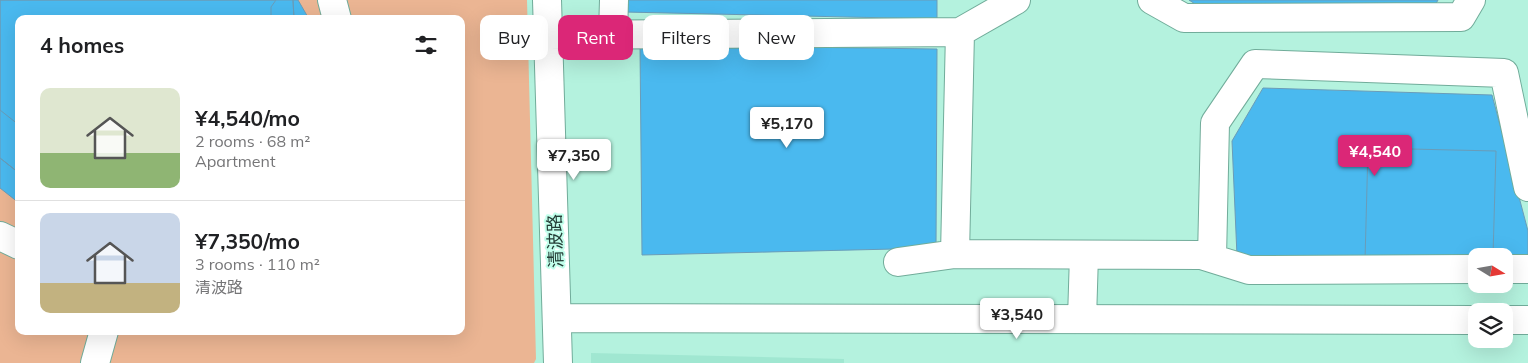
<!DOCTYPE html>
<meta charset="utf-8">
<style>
:root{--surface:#fff;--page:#f2f2f2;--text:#202124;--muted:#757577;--line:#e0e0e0;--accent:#db2777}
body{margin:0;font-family:Mulish,"Noto Sans SC",sans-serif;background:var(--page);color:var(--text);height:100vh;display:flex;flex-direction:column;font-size:19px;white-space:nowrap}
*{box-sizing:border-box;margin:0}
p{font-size:16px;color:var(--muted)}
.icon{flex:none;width:28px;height:28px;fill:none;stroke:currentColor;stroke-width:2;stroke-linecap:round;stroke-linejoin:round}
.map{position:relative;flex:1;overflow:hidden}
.sheet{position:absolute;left:15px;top:15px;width:450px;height:320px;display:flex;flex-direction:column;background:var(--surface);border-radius:10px;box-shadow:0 5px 20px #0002}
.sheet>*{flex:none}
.guide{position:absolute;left:480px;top:15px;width:475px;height:45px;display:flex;gap:10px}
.needle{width:32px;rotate:101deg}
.tools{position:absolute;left:1468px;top:248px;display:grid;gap:10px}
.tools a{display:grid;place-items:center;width:45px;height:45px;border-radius:10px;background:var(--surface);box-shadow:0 5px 20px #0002;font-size:25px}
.price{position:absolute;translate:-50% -42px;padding:0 11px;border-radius:5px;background:#fff;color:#222;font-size:16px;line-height:32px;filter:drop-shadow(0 1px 2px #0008)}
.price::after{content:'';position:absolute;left:50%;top:30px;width:15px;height:11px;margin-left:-8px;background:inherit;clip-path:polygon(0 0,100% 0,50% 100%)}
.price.active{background:var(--accent);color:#fff}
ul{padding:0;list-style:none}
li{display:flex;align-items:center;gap:15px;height:125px;padding:0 25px}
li+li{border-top:1px solid var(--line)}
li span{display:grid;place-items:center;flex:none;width:140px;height:100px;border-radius:10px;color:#555}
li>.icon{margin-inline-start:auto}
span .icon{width:60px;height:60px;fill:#fffc;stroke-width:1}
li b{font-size:21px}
h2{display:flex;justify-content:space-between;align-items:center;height:60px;padding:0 25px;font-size:21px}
.pill{padding:0 18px;border-radius:10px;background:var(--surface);box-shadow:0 5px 20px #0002;font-size:18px;line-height:45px}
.pill.active{background:var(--accent);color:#fff}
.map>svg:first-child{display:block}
.built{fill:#a0e7d1}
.green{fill:#ebb593;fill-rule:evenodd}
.building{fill:#4ab9ef;stroke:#6a9cb8}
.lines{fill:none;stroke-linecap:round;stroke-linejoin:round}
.minor-casing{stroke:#71ac9a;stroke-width:30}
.minor{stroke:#fff;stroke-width:28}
.labels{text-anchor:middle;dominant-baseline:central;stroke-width:4;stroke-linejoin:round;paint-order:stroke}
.street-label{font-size:18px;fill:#253e37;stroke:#c1ffeb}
</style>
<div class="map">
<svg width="1528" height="363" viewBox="0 0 1528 363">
<rect width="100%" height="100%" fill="#b4f2de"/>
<path class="built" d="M591,353L844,359V363H591Z"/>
<path class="green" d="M0,0H527L536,359L534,363H0ZM19,19H461V331H19Z"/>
<path class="building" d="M0,0H276L271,7V19H19V125L0,110Z
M0,0H293L294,19H19V173L0,158Z
M293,0H298L309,19H294Z
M624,0H937V19L624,12Z
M1189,0H1438L1430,14L1206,11Z
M640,45L937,49L936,248L642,255Z
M1263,88L1492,95L1528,231V258L1504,256H1237L1232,141Z
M1368,148L1496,151L1493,256L1365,261Z
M0,158L19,173V203L0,188Z"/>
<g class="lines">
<g class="minor-casing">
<path id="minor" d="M332,0L337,19
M547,0L558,363
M1152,0L1184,18L1461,17L1471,0
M613,34L614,0
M548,35L960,32L1016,0
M0,236L19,245
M955,254L960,32
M1212,258L1215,123L1255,64L1504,73L1528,187
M898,262L955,254L1201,255L1249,270L1476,269
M1504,269H1528
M557,318L1476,320
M1082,319L1084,255
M1504,320H1528
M95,363L104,331"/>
</g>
<use href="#minor" class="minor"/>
</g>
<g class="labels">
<g class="street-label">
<text transform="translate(555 241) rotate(-92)">清波路</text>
</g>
</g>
</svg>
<div class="tools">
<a><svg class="needle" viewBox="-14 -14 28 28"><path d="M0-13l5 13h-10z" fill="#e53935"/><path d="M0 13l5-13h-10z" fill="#757577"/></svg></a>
<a><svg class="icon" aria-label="layers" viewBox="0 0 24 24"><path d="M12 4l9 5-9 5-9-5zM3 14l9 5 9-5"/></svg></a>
</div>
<b class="price" style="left:787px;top:149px">¥5,170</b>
<b class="price active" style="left:1375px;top:177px">¥4,540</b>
<b class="price" style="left:574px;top:181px">¥7,350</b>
<b class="price" style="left:1017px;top:340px">¥3,540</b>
<div class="guide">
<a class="pill">Buy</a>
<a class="pill active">Rent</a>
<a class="pill">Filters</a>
<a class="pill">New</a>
</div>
<section class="sheet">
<h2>4 homes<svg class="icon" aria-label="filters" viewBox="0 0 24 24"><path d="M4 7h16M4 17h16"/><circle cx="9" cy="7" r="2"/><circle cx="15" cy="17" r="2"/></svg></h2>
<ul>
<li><span style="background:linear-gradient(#dfe7d0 65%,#8fb573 0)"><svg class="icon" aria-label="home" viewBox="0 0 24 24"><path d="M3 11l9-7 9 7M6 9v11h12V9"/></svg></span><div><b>¥4,540/mo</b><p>2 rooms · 68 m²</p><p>Apartment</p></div></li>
<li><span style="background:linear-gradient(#c9d6e8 70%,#c2b280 0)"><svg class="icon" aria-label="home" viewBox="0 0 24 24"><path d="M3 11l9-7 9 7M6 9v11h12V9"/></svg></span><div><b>¥7,350/mo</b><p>3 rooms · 110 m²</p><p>清波路</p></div></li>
</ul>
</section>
</div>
